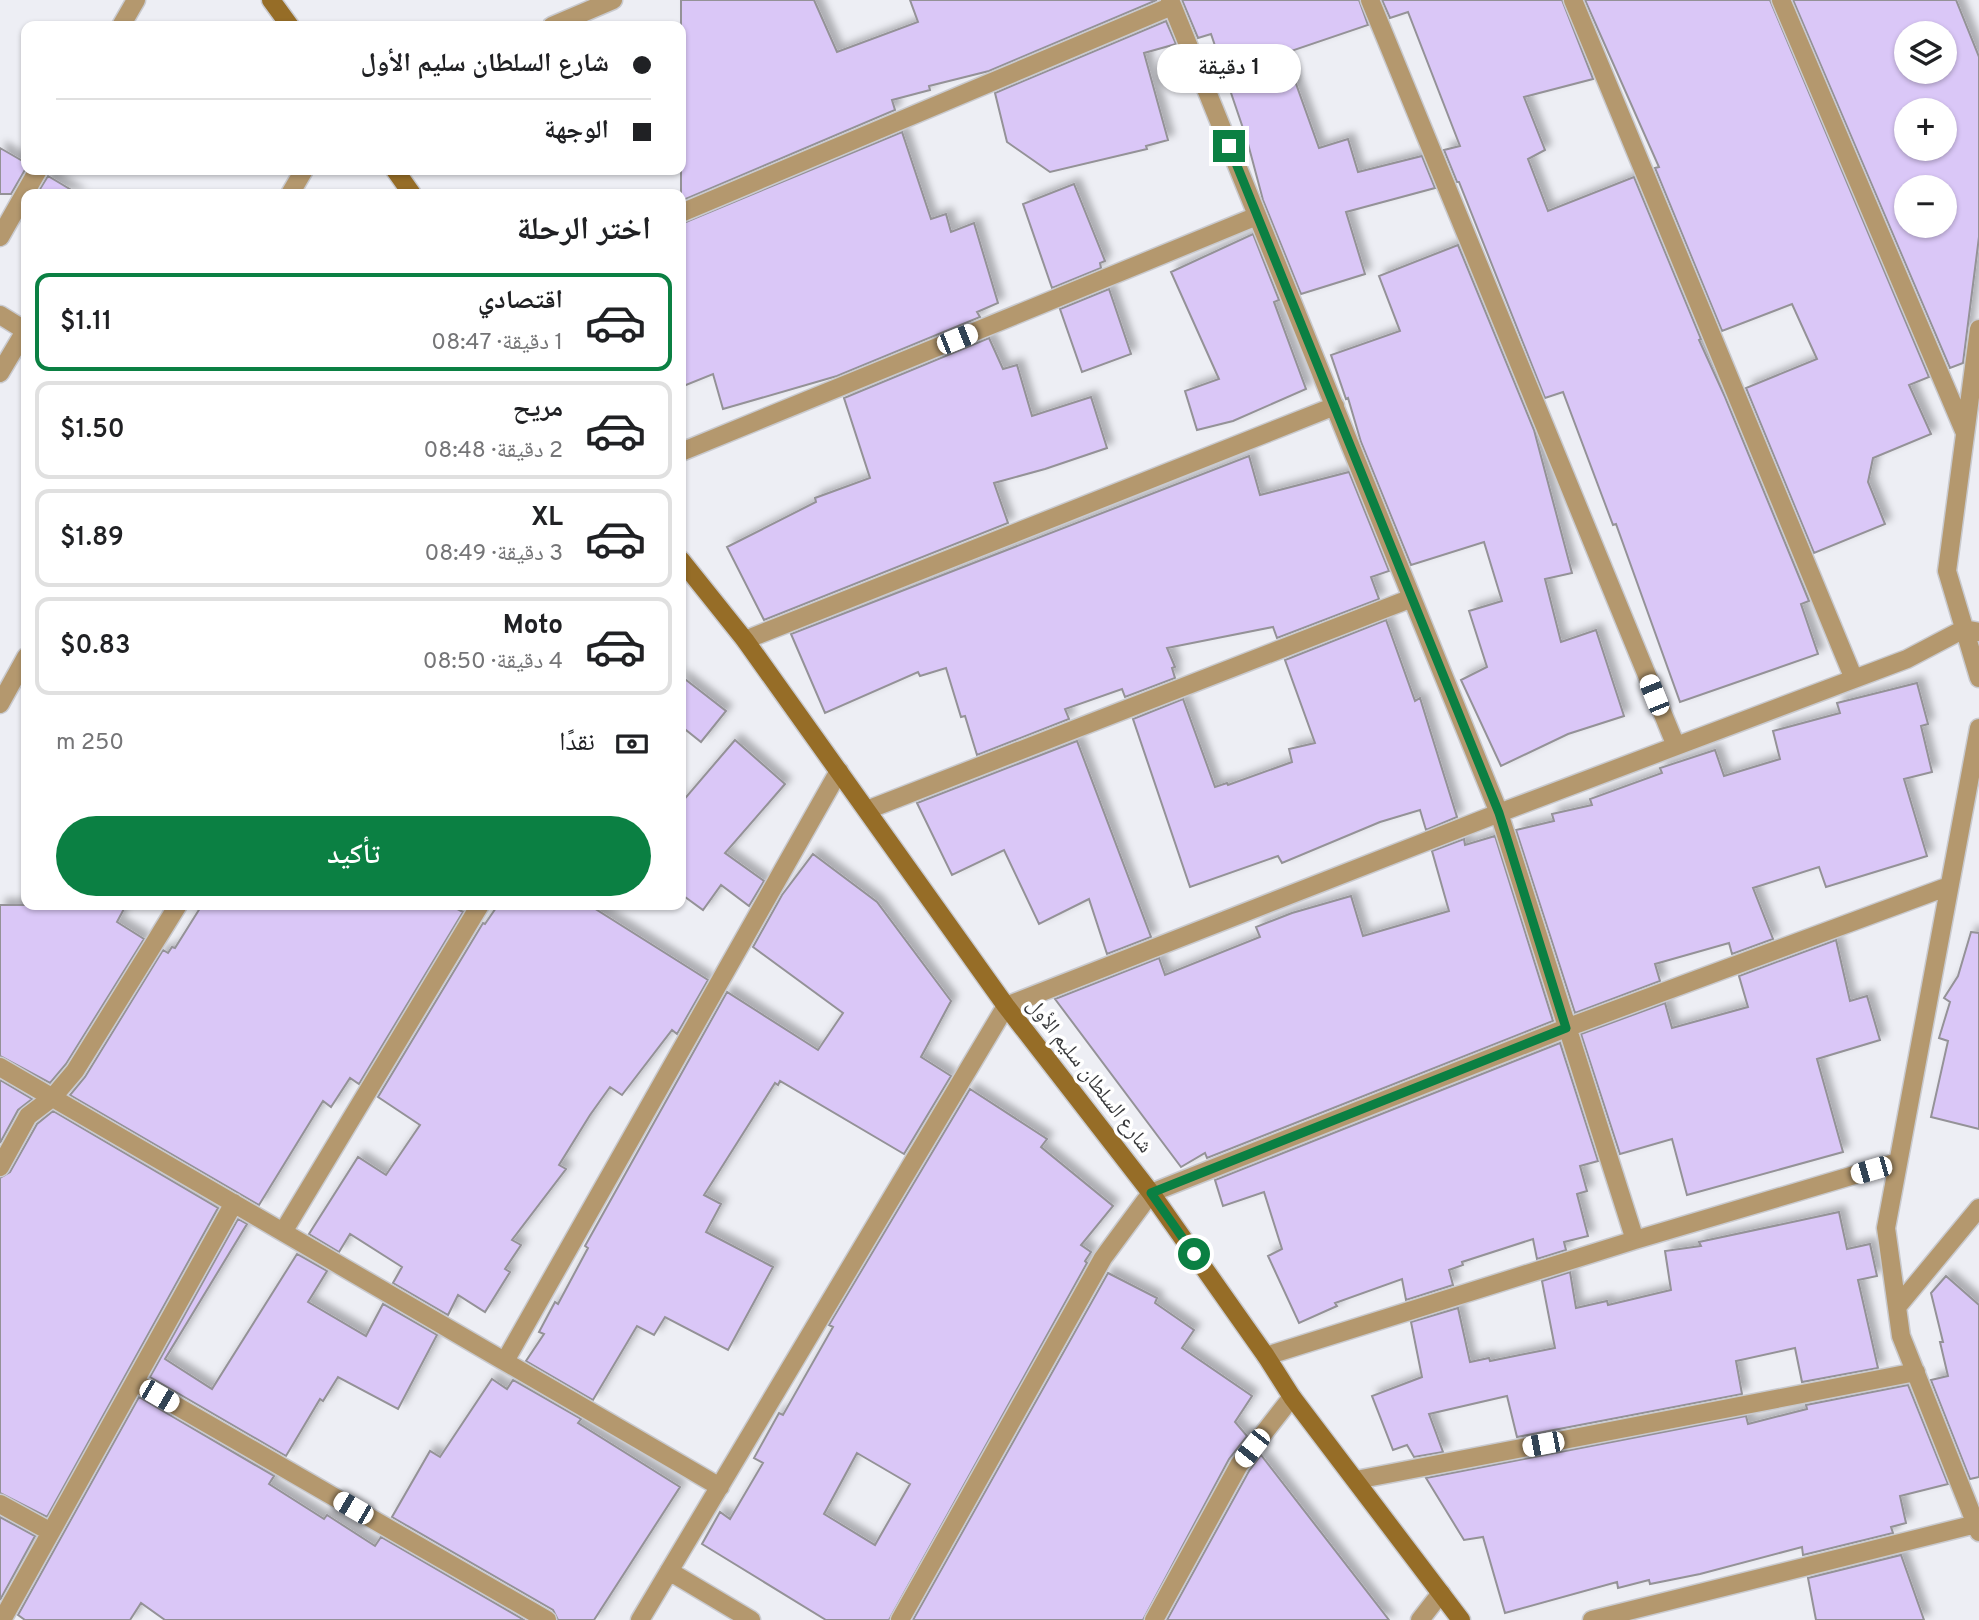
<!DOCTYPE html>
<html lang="ar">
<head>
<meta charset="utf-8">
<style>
  body { margin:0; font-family:Overpass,"Noto Naskh Arabic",sans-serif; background:#f2f2f2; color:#202124; direction:rtl; height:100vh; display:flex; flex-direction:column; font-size:26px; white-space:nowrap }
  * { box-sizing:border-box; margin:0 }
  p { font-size:23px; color:#757577 }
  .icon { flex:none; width:38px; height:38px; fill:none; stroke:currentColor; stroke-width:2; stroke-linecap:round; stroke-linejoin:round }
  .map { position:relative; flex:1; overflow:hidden; direction:ltr }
  .details { position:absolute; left:21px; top:189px; width:665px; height:721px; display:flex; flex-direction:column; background:#fff; border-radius:14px; box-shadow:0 2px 5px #0004; direction:rtl }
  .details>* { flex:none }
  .top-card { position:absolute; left:21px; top:21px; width:665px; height:154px; border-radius:14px; box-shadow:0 2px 5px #0004; direction:rtl; display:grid; align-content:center; height:154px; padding:0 35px; background:#fff }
  .fabs { position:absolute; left:1894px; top:21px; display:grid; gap:14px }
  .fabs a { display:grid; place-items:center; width:63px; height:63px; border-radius:50%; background:#fff; box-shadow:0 2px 5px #0004; font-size:35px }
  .end { position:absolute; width:32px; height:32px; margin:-16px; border:9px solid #0b8043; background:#fff; box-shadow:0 0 0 4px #fff }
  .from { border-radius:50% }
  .bubble { position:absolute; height:49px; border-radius:24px; background:#fff; box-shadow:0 2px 5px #0004; font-size:23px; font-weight:600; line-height:49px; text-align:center; direction:rtl }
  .car { position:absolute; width:21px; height:42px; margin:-21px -10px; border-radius:9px; box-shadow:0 0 5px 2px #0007; background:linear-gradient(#fff 24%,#345 0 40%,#fff 0 76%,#345 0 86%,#fff 0) }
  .top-card b { display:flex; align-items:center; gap:24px; height:66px; font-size:26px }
  .top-card b+b { border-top:2px solid #e0e0e0 }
  .top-card i { width:18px; height:18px; background:#202124 }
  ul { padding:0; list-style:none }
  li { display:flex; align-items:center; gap:21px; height:98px; margin:0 14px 10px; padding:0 21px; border:4px solid #e0e0e0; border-radius:14px }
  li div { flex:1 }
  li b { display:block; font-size:26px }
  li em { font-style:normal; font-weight:600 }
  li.active { border-color:#0b8043 }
  li>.icon { width:63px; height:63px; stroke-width:1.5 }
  h2 { padding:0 35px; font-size:32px; line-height:84px }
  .pay { display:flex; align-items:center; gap:18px; height:77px; padding:0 35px; font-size:26px }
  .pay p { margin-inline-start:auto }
  .primary-button { display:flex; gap:14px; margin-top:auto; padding:14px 35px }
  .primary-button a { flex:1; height:80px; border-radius:42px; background:#0b8043; color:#fff; font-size:28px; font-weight:600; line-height:80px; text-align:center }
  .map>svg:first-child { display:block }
  .building { fill:#dac7f7; stroke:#949297; stroke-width:2; fill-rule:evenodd; filter:url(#shadow) }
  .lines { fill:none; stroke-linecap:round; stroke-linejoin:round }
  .street-casing { stroke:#c9cacf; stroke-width:21 }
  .secondary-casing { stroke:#c9cacf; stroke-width:21 }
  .street { stroke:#b4986e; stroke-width:18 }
  .secondary { stroke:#966d27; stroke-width:18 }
  .route { stroke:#0b8043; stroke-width:9 }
  .labels { text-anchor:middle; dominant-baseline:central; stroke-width:7; stroke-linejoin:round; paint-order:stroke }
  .street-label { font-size:21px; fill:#37383a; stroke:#fff }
</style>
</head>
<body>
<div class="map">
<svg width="1979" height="1620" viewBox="0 0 1979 1620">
  <defs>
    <filter id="shadow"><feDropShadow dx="6" dy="-6" stdDeviation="3.5" flood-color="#0004"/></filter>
  </defs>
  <rect width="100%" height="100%" fill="#edeef4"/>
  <path class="building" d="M681,0H814L837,52L918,22L910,0H1157L989,71L929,86L930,90L892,100L895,110L681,201Z
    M1182,0H1359L1368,25L1285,53L1319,148L1348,139L1358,172L1422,156L1435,188L1346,212L1365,274L1301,294L1263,200L1247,140L1211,34L1198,38Z
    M1382,0H1562L1593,79L1524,97L1545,150L1528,159L1548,211L1634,177L1701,339L1699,340L1725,397L1809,601L1801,604L1818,654L1680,702L1616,524L1613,525L1563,392L1545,398L1459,182H1457L1444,150L1460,146L1408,12L1390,18Z
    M1585,0H1770L1929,377L1909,385L1931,434L1873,458L1868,482L1885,524L1814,553L1746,388L1817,359L1792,304L1722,331L1655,168L1659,167Z
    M1793,0H1956L1979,57V237L1963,363L1950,368ZM1906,33H1944V72H1906ZM1906,110H1944V149H1906ZM1906,187H1944V226H1906Z
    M1166,21L1176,44L1144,53L1168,140L1146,146L1147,149L1050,172L1007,142L995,93Z
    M902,132L931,219L946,214L951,232L974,223L998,303L977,312L980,317L837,376L723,409L713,374L681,387V224Z
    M0,148L26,163V168L11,194H0Z
    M48,176L78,194H37Z
    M1074,184L1105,261L1100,263L1101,268L1052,288L1023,204Z
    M1253,234L1279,300L1274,302L1306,389L1233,421L1197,430L1185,391L1219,379L1171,272Z
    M1458,245L1534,430L1572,573L1545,579L1561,642L1596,630L1624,716L1568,734L1501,766L1461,680L1487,667L1469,611L1502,601L1484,542L1411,565L1361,442L1348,398L1346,399L1331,355L1400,331L1379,276Z
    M1109,289L1131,354L1082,372L1060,309Z
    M989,338L1003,369L1017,365L1032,416L1091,397L1107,448L1045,469L994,483L1008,523L764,620L727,547L816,502L815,498L870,478L844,398Z
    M1249,456L1260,495L1349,472L1389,571L1371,577L1379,599L1277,638L1273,627L1167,648L1175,667L1172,668L1175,678L1125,697L1122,689L1065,709L1069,719L977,755L965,716L961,717L946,668L920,676L918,672L825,713L791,634Z
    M1386,620L1415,701L1420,698L1457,817L1426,830L1420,810L1380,822L1282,863L1278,856L1190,887L1133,719L1183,699L1215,787L1227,783L1228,785L1292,762L1289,749L1315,743L1285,660Z
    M681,676L726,711L701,742L681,726Z
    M1917,683L1928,724L1921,726L1932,772L1904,779L1927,856L1826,887L1819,867L1753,888L1773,939L1732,954L1729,943L1655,964L1660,981L1575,1013L1516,830L1554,821L1552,814L1592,805L1590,799L1662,773L1660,768L1715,750L1724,776L1780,759L1773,731L1840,713L1837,703Z
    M735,740L785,784L725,853L764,881L749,906L721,885L703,910L681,894V803Z
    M1077,741L1151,937L1107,954L1089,899L1039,924L1004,850L952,875L917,803Z
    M1495,836L1553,1021L1207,1158L1205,1153L1181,1167L1055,999L1159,958L1165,975L1260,937L1256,927L1292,913L1351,896L1363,936L1449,911L1432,851L1464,839L1465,845Z
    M813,854L877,902L951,1001L921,1057L951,1076L904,1154L780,1081L778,1085L775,1083L704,1195L721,1204L706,1232L773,1267L728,1350L665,1317L654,1335L637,1326L593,1400L526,1361L544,1334L539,1332L555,1302L558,1304L588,1248L585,1246L727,992L818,1050L843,1013L753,947L782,895Z
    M0,905H126L117,922L144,939L66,1064L50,1083L0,1056Z
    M202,905H450L463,912L359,1084L350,1078L331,1107L323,1101L259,1205L70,1095L85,1077L163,950L168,953L172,947L175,948Z
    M498,905H589L708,980L677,1034L672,1030L622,1095L610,1087L590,1115L559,1165L566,1169L512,1240L521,1245L505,1269L510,1272L485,1312L458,1295L448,1315L393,1283L402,1267L350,1234L339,1252L309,1234L358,1157L386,1175L420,1125L378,1097L483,923L485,924Z
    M1971,932L1979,933V1129L1931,1117L1948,1041L1939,1038L1950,1002L1944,998L1958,976Z
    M1836,940L1850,1001L1867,996L1880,1040L1817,1059L1843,1152L1687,1195L1672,1139L1620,1154L1581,1034L1665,1003L1672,1028L1748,1007L1739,976Z
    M1560,1043L1598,1161L1580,1166L1587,1191L1577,1194L1588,1236L1564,1242L1566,1250L1537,1259L1533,1239L1462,1262L1463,1265L1449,1270L1453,1285L1406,1300L1402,1279L1335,1303L1337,1306L1299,1323L1268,1256L1282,1249L1264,1192L1223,1206L1215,1180Z
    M0,1080L32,1099L18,1110L0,1143Z
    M970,1089L1047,1139L1041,1147L1113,1206L1081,1245L1091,1252L1085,1261L1087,1263L889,1620H826L702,1544L720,1512L730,1519L763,1463L754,1458L779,1413L783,1415L833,1327L829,1325ZM857,1453L910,1484L875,1545L824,1514Z
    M53,1111L218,1208L47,1517L0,1493V1178L10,1172L37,1124Z
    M1839,1212L1847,1249L1870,1244L1877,1276L1858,1280L1878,1368L1802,1382L1795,1348L1736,1361L1742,1394L1517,1437L1507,1396L1429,1414L1443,1452L1414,1457L1407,1445L1393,1450L1372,1396L1422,1377L1411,1322L1458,1308L1470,1362L1489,1358L1490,1361L1555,1348L1542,1281L1570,1272L1576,1308L1607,1301L1608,1305L1671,1290L1665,1251L1701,1246L1699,1242Z
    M238,1219L247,1224L165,1359L212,1389L297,1254L327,1271L308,1302L366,1336L383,1304L437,1335L398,1409L338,1377L323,1401L320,1399L286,1456L150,1377Z
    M1108,1273L1157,1298L1155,1303L1194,1330L1182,1348L1252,1396L1235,1422L1247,1436L1229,1459L1143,1620H913Z
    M1946,1276L1979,1305V1477L1970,1479L1931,1380L1948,1376L1940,1342H1943L1931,1293Z
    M492,1379L507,1389L513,1380L581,1419L578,1423L680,1487L594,1620H558L553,1610L392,1517L430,1451L440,1457Z
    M1908,1385L1948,1484L1900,1496L1906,1523L1891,1527L1893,1533L1803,1555L1802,1547L1700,1574L1650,1584L1649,1580L1618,1588L1617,1582L1505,1613L1483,1537L1464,1540L1426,1478L1746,1416L1748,1424L1807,1409L1806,1405Z
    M139,1397L274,1476L269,1484L324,1519L327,1515L375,1546L381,1537L524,1620H165L141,1603L130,1620H25L18,1615Z
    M1261,1455L1389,1620H1167L1249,1471Z
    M0,1517L35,1536L0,1600Z
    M1901,1555L1924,1620H1816L1808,1578Z"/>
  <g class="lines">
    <g class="street-casing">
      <path id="street" d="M1170,0L1499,813L1635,1240
        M1370,0L1676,746
        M1573,0L1854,679
        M1781,0L1965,433
        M121,26L136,0
        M552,26L613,0
        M290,194L304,170
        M681,213L1172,6
        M0,237L38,170
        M0,315L26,331
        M1979,329L1947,571L1979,678
        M0,373L25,331
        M681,452L1257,216
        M745,640L1335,406
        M0,704L26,657
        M1979,728L1886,1228L1901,1336L1979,1532
        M867,810L1412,598
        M0,1067L720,1487
        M0,1167L28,1116L53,1097L75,1071L178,905
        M283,1232L480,905
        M1897,1307L1979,1208
        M1266,1356L1635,1240L1898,1162
        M505,1361L839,771
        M135,1382L547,1620
        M1356,1480L1916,1372
        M0,1504L51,1532
        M669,1571L751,1620
        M2,1620L234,1203
        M640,1620L1006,1006L1499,813L1907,659L1964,629L1979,632
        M900,1620L1103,1258L1151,1193L1566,1028L1949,886
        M1154,1620L1239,1465L1292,1397
        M1420,1620L1441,1593
        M1592,1620L1976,1524"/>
    </g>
    <g class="secondary-casing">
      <path id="secondary" d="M271,0L290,26
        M395,170L412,194
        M681,560L745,640L1006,1006L1151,1193L1266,1356L1292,1397L1461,1620"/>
    </g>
    <use href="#street" class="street"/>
    <use href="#secondary" class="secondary"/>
  </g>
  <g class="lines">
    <path class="route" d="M1194,1254L1151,1193L1566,1028L1499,813L1229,146"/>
  </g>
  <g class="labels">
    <g class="street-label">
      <text transform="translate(1089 1076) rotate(52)">شارع السلطان سليم الأول</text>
    </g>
  </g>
</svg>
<div class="fabs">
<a><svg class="icon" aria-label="layers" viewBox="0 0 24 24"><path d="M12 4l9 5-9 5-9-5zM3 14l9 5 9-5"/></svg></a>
<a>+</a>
<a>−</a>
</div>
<i class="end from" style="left:1194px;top:1254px"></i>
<i class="end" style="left:1229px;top:146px"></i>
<div class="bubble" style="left:1157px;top:44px;width:144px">1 دقيقة</div>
<i class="car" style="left:957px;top:339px;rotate:68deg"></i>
<i class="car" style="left:1654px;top:695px;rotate:338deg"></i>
<i class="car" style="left:1871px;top:1170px;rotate:254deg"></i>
<i class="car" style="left:159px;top:1396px;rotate:120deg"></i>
<i class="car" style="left:1543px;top:1444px;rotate:259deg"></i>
<i class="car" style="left:1252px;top:1448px;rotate:218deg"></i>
<i class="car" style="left:353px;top:1508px;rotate:300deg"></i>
<div class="top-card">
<b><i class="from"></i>شارع السلطان سليم الأول</b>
<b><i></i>الوجهة</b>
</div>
<section class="details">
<h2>اختر الرحلة</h2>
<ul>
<li class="active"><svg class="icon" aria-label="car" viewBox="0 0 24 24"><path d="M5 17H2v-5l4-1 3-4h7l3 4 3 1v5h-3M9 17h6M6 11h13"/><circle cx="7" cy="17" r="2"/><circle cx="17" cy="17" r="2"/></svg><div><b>اقتصادي</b><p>1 دقيقة · 08:47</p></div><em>$1.11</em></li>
<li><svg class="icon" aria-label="car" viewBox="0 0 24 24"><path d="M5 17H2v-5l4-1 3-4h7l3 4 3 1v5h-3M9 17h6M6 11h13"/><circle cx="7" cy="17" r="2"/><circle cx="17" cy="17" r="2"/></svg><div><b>مريح</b><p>2 دقيقة · 08:48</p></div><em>$1.50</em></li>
<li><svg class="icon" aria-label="car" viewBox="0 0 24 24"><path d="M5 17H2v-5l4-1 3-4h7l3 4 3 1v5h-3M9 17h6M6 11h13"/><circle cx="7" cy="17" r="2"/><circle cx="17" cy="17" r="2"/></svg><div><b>XL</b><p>3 دقيقة · 08:49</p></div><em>$1.89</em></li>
<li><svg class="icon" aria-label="car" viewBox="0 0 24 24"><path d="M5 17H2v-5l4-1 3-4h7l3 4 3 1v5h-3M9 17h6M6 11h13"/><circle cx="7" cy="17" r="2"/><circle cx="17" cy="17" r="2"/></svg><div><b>Moto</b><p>4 دقيقة · 08:50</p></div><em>$0.83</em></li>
</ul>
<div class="pay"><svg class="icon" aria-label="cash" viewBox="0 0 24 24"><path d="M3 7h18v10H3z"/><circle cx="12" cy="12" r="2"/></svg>نقدًا<p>250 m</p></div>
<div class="primary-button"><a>تأكيد</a></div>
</section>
</div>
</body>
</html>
